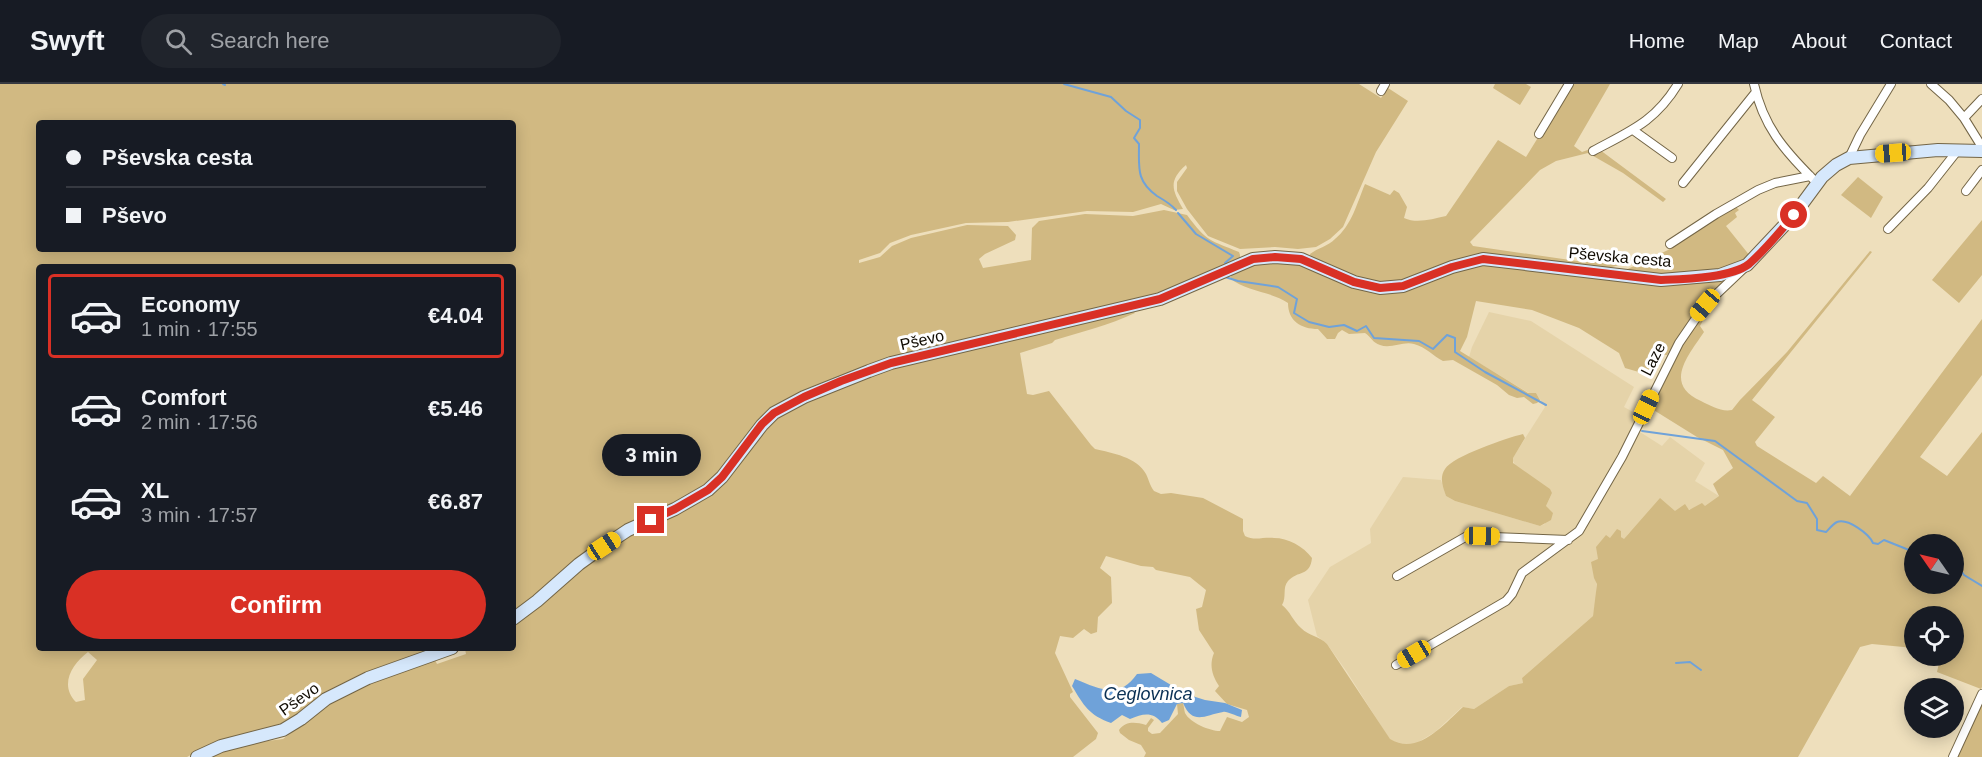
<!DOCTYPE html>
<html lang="en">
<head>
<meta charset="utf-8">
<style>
  body { margin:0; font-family:Helvetica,sans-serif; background:#20242c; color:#f1f3f6; height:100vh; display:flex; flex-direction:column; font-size:22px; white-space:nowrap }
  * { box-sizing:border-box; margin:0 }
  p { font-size:20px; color:#9ea1a6 }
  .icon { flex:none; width:33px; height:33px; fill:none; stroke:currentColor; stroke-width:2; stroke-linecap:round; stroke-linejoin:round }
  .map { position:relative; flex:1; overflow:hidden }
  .panel { position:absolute; left:36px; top:180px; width:480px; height:387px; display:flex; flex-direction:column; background:#171b24; border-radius:6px; box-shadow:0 3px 15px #0003 }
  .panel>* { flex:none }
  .banner { position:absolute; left:36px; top:36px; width:480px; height:132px; border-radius:6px; box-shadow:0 3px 15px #0003; display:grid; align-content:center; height:132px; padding:0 30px; background:#171b24 }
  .needle { width:39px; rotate:304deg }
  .tools { position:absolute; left:1904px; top:450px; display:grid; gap:12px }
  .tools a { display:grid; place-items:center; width:60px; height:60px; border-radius:50%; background:#171b24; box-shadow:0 3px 15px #0003; font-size:30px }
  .end { position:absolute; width:27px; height:27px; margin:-14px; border:8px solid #d93025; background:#fff; box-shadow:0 0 0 3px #fff }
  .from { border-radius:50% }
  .bubble { position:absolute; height:42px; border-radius:21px; background:#171b24; box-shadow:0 3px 15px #0003; font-size:20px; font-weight:700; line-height:42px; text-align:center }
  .car { position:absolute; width:18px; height:36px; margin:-18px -9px; border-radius:8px; box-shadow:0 0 4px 2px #0007; background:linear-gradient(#f5c518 24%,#345 0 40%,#f5c518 0 76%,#345 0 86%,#f5c518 0) }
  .banner b { display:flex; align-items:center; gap:21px; height:57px; font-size:22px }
  .banner b+b { border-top:2px solid #363941 }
  .banner i { width:15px; height:15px; background:#f1f3f6 }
  ul { padding:10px 0 0; list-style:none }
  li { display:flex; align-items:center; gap:18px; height:84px; margin:0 12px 9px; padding:0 18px; border:3px solid transparent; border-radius:6px }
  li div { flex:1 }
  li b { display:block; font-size:22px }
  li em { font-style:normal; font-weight:700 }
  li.selected { border-color:#d93025 }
  li>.icon { width:54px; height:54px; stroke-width:1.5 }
  .primary-button { display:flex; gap:12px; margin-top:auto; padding:12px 30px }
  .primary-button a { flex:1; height:69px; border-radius:36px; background:#d93025; color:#fff; font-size:24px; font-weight:700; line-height:69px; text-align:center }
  header { display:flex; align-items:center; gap:36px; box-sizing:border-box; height:84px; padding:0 30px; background:#171b24; border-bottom:2px solid #363941 }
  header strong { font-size:28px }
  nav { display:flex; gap:33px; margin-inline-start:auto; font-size:21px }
  .search { width:420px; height:54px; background:#20242c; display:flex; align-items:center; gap:15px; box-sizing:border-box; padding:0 21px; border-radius:33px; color:#9ea1a6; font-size:22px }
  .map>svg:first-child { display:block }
  .built { fill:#e5d3a9 }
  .green { fill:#d1b982; fill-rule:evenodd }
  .water { fill:#6fa2d9 }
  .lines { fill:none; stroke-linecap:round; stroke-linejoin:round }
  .stream { stroke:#6fa2d9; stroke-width:2 }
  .street-casing { stroke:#736546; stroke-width:10 }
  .secondary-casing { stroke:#736546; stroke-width:14 }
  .street { stroke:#fff; stroke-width:8 }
  .secondary { stroke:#d6e8fc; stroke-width:12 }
  .route { stroke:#d93025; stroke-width:8 }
  .labels { text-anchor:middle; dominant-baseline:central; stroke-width:6; stroke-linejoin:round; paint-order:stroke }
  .street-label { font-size:16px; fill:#100b02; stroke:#fff }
  .water-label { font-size:18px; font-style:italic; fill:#0a3054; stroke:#fff }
</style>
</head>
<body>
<header>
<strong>Swyft</strong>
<div class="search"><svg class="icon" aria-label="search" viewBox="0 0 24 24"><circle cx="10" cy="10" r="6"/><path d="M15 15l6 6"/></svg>Search here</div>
<nav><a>Home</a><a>Map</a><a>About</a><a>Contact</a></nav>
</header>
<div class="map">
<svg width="1982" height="673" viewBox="0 0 1982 673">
  <rect width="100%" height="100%" fill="#eedfbc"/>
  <path class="built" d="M1489,228L1531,237L1634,303L1624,323L1635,329L1640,321L1652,325L1640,348L1662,362L1670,353L1705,379L1695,397L1719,412L1705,423L1675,427L1629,449L1624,456L1621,453L1598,475L1596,515L1593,532L1522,594L1523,599L1509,602L1474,625L1462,623L1435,648L1415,660L1400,661L1390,656L1347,588L1327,560L1317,552L1308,516L1330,483L1371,459L1370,445L1403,393L1441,396L1446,412L1455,417L1540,442L1545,440L1546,422L1552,409L1516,383L1512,375L1545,323L1536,309H1529L1469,273L1472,263Z"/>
  <path class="green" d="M0,0H1359L1381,14L1388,4L1408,17L1376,68L1343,143L1330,155L1316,163L1298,165L1275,163L1240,165L1208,152L1187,125L1177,107V98L1187,84L1186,81C1168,97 1172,106 1183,125L1174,126L1161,120L1133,128L1087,127L1008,138L966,139L911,151L890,159L880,169L859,176V179L880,173L892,162L911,154L967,141L1008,142L1016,151L1015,156L985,170L979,175L983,184L1031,176L1032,144L1039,137L1085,130L1133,132L1164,126L1187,131C1207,158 1210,156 1239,168L1240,171V174L1174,206L994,251L794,313L739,364L707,402L513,529V183H39V564H437L382,582L352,595L285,639L196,668L187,673H0ZM39,39H513V165H39ZM88,568L97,576L83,595L85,616L76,618C59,601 72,580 88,568Z
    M1495,0H1526L1531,3L1520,21L1493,4Z
    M1571,0H1610L1574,62L1582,68L1596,63L1666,115L1663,118L1623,89L1588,69L1556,77L1540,86L1470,158L1473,162L1584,178L1617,177L1619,181L1605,185L1496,172L1417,195L1378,200L1353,194L1311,174L1310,170C1318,164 1328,162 1335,155C1352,141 1357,119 1365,100L1390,111L1394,106L1399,109L1407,123L1404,134C1417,140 1432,135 1446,132L1498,56L1526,73Z
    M1858,93L1883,113L1871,134L1841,111Z
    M1736,123L1739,126L1735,129L1737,133L1726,142L1750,172L1697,224L1667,271L1656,270L1649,291L1625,284L1619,269L1579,244L1532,226L1476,217L1467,253L1460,267L1528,309H1536L1540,316L1537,319L1533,320L1524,313L1517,314L1509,311L1497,301L1453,276L1443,277C1433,272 1426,263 1414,260C1403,257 1391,265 1380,261C1373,259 1371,253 1365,249L1349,250L1342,246L1338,249L1335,255H1327L1318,245C1301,245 1288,237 1288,219C1271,207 1246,208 1230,194L1234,188L1256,180L1270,177L1300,178L1372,207L1480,180L1615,191L1668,166L1705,141Z
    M1982,136V191L1959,219L1932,196Z
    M1870,167L1872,168L1752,316L1775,333L1755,358L1757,362L1816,399L1823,392L1850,412L1982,235V291L1920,373L1947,392L1982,348V603L1981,605L1937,588L1939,579L1935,572H1953V532H1914V564L1872,560L1860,563L1798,673H1144L1146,669L1141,661L1129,656L1120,649L1119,646C1126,637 1135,638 1146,641L1151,634L1154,636L1148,644V647L1152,650L1160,649L1178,630L1177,620L1183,619C1184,622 1184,626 1185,629C1190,639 1210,647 1220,647L1227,633L1242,638L1249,633L1247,626L1227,620L1215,607L1219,602C1212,591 1209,581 1214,569L1199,546L1196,525L1202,523L1206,506L1190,493L1156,486L1153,483L1141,482L1106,472L1100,484L1111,493L1112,519L1098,533L1097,548L1091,550L1084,545L1073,554L1060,552L1055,569L1073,608L1070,610V613L1098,649L1096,655L1073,673H210L245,660L283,655L334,616L386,592L435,576L437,580L466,570L465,565L468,564H513V541L579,486L632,450L676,431L713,409L765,345L789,325L888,286L1133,227L1135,229C1109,241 1082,248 1055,256L1052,259L1020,269L1027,310L1033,311L1049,307L1091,361L1095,365C1112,369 1137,373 1146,390C1149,396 1150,402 1154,407L1161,410L1171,409L1203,414L1243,435V447L1245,452C1254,457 1263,453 1274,454C1288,454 1303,462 1312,474C1310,493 1298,486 1288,497C1282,504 1287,513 1282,521C1290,527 1293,537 1301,544C1309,552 1319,552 1327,560L1390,655C1418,672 1443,641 1463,623L1474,625L1509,602L1523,599L1522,594L1593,532L1597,500L1594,494L1591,478L1598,475L1596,463L1606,451L1610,454L1617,445L1621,447V453L1624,455L1660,414L1675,427L1685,420L1689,426L1702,419L1705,422L1719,412L1713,400L1733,384L1723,366L1697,353L1652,325C1665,292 1681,252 1706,226L1707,229L1700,242L1704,248C1688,272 1663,300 1701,317C1711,322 1721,328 1732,326L1740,316L1787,268ZM1914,460H1953V500H1914Z
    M1523,350L1525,354L1513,374V379L1550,405L1552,409L1546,422L1553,429L1551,436L1540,442L1455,417L1446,412C1443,403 1439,394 1445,385C1453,372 1507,354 1523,350Z
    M1982,618V673H1956Z"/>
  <path class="water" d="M1151,589L1186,610L1205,616L1225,619L1242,626L1241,633C1235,632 1227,627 1223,628C1205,631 1193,642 1183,619L1177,620L1169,636L1162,639C1152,627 1143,630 1130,635L1122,631L1111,639C1089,631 1084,622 1072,602L1075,595C1100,605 1119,616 1137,590Z"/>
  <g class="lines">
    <path class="stream" d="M223,0L225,1
      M1064,0L1111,13L1126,27L1140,36V44L1134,54L1139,60C1139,84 1136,97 1157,112C1164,116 1171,120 1176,126
      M1178,129L1196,150L1233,172L1225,179
      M1225,193L1238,197L1278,203L1297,215L1294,229L1309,238L1329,243L1344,241L1357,247L1366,242L1374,254L1419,257L1433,265L1447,251L1455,254V268L1485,288L1546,321
      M1642,347L1715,357L1797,417L1807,419L1817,435V446L1826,448C1829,445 1833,440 1837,438C1848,434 1869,450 1873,459L1878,460L1884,456L1914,468
      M1953,479H1956L1964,491L1982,502
      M1676,579L1690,578L1701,586"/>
    <g class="street-casing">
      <path id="street" d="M1754,0C1763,42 1784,66 1813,95
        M1931,0L1949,16L1964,34
        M1381,7L1385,0
        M1982,15L1964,34L1982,63
        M1633,46L1672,74
        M1539,50L1569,0
        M1593,67C1630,47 1655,38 1678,0
        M1849,74L1860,51L1891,0
        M1683,99L1756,8
        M1966,107L1982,86
        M1888,145L1928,104L1958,66
        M1670,160L1716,130L1758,106L1775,99L1810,92
        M1397,492L1467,452L1568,456
        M1396,581L1506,517L1512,510L1522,489L1579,447L1622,373L1679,259L1705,221L1744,184
        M1953,673L1982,610"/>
    </g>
    <g class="secondary-casing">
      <path id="secondary" d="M513,535L537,517L579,480L604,462L628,446L675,425L708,406L722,393L762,341L774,329L804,313L869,287L891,279L1160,215L1253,175L1275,173L1301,175L1354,198L1380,204L1403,202L1452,183L1483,175L1661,196L1720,191L1747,181L1794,131L1822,93L1836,81L1849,74L1938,66L1982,67
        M197,673L221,662L283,646L301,635L326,615L368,594L452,564"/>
    </g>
    <use href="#street" class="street"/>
    <use href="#secondary" class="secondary"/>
  </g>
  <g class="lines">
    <path class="route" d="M651,436L675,425L708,406L722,393L762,340L774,329L804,313L841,297L891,279L1160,215L1253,175L1275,173L1301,175L1354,198L1380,204L1403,202L1452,183L1483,175L1661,196C1684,195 1731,194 1749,180C1765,166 1780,148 1794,131"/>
  </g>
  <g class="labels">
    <g class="street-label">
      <text transform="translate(1620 173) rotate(5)">Pševska cesta</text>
      <text transform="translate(922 256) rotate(-13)">Pševo</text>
      <text transform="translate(1653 275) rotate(-63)">Laze</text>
      <text transform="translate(299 615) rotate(-35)">Pševo</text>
    </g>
    <g class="water-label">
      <text x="1148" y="610">Ceglovnica</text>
    </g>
  </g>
</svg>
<div class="tools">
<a><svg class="needle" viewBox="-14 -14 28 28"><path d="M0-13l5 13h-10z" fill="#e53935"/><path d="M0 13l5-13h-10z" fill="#9ea1a6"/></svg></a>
<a><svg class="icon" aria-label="locate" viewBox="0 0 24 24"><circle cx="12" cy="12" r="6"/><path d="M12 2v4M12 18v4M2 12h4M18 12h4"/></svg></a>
<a><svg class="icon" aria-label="layers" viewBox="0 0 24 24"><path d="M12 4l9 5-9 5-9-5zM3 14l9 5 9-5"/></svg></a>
</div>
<i class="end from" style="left:1794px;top:131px"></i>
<i class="end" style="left:651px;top:436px"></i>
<div class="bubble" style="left:602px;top:350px;width:99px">3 min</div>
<i class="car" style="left:1893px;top:69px;rotate:266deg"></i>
<i class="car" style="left:1705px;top:221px;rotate:220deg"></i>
<i class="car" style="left:1646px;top:323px;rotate:25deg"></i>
<i class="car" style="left:1482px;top:452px;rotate:91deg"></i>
<i class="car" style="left:604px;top:462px;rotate:57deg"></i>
<i class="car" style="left:1414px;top:570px;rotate:239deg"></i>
<div class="banner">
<b><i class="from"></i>Pševska cesta</b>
<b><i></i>Pševo</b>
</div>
<section class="panel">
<ul>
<li class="selected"><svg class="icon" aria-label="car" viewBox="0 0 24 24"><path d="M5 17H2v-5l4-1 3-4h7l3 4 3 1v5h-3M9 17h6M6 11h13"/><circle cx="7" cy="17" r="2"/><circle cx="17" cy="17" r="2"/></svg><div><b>Economy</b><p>1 min · 17:55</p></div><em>€4.04</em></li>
<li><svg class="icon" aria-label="car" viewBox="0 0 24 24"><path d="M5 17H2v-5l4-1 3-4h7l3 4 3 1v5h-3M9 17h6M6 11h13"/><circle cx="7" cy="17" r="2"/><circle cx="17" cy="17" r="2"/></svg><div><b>Comfort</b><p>2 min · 17:56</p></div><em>€5.46</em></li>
<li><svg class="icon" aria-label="car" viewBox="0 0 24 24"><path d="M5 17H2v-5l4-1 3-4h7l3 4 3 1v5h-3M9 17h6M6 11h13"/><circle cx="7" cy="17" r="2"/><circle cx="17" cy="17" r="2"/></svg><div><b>XL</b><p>3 min · 17:57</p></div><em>€6.87</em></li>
</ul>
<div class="primary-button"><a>Confirm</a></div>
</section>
</div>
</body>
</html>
